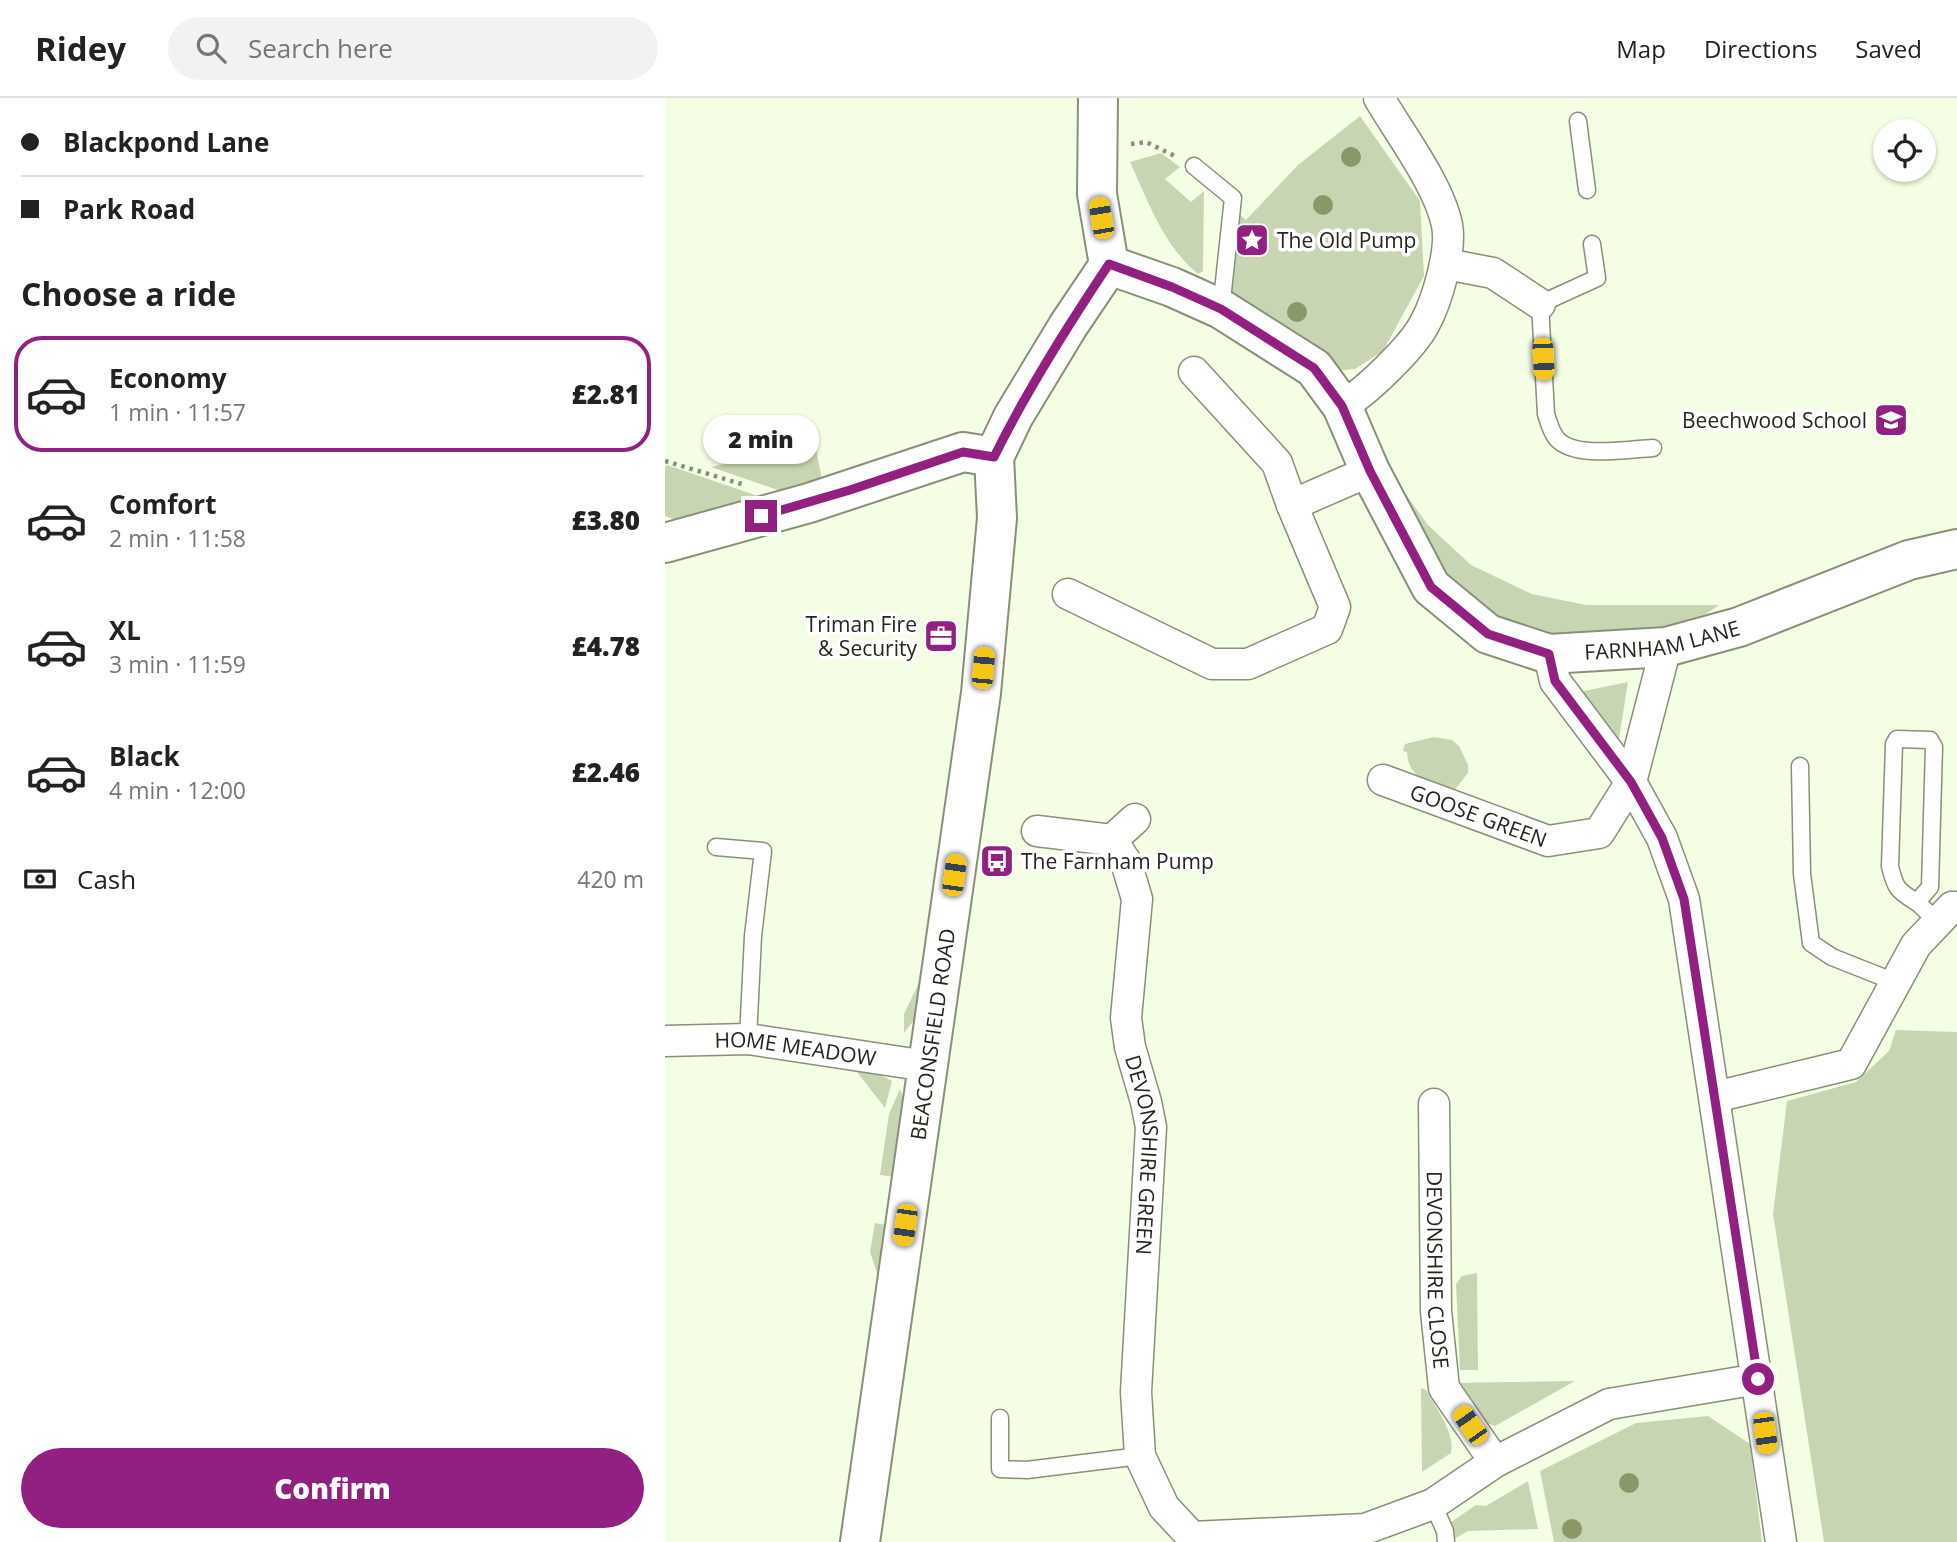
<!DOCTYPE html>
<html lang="en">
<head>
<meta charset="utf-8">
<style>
  body { margin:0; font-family:"Open Sans",sans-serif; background:#f2f2f2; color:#222; height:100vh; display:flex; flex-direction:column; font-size:26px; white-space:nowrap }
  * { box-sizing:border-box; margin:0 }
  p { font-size:23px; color:#767676 }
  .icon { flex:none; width:38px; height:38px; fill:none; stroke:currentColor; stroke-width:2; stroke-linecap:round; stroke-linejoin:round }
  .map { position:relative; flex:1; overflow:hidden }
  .drawer { display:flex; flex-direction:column; background:#fff; width:665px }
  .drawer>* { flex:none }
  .guide { display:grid; align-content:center; height:154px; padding:0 21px; background:#fff }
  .buttons { position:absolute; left:1208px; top:21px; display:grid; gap:14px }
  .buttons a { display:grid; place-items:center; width:63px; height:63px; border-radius:50%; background:#fff; box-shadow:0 2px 5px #0004; font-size:35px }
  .end { position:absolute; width:32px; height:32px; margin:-16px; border:9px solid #912081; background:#fff; box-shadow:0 0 0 4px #fff }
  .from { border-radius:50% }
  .bubble { position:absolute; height:49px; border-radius:24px; background:#fff; box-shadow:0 2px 5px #0004; font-size:23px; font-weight:800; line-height:49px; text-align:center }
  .car { position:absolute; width:21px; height:42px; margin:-21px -10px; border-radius:9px; box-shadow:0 0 5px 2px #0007; background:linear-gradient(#f5c518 24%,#345 0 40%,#f5c518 0 76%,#345 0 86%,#f5c518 0) }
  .guide b { display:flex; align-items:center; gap:24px; height:66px; font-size:26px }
  .guide b+b { border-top:2px solid #e0e0e0 }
  .guide i { width:18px; height:18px; background:#222 }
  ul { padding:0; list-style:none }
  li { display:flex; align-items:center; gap:21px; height:116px; margin:0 14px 10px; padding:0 7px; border:4px solid transparent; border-radius:28px }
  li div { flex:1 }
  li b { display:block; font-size:26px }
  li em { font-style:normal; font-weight:800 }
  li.selected { border-color:#912081 }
  li>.icon { width:63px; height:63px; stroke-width:1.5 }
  h2 { padding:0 21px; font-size:32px; line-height:84px }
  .pay { display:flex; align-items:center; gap:18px; height:77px; padding:0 21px; font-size:26px }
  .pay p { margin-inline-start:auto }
  .action { display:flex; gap:14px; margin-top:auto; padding:14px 21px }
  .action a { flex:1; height:80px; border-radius:42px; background:#912081; color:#fff; font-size:28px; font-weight:800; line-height:80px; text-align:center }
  header { display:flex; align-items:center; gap:42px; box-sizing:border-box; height:98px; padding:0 35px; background:#fff; border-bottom:2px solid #e0e0e0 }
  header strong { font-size:33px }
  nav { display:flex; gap:38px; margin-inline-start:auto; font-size:24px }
  .search { width:490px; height:63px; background:#f2f2f2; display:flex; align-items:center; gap:18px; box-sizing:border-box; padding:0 24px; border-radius:38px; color:#767676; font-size:26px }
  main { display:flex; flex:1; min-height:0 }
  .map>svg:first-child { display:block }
  .green { fill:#c8d5b3 }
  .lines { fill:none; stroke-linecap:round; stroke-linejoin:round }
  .lane-casing { stroke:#879079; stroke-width:19 }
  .street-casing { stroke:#879079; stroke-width:33 }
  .secondary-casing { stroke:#879079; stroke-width:42 }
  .primary-casing { stroke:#879079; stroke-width:42 }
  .path { stroke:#898f7e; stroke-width:4.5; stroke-dasharray:3.5 5; stroke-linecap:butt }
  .lane { stroke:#fff; stroke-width:16 }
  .street { stroke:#fff; stroke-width:30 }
  .secondary { stroke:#fff; stroke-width:38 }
  .primary { stroke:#fff; stroke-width:38 }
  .tree { fill:#8a9867 }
  .route { stroke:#912081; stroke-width:9 }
  .labels { text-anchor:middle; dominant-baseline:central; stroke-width:7; stroke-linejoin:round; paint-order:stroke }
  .poi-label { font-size:21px; fill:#23261d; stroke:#fff; text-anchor:start }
  .street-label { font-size:21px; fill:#23261d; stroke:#fff }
</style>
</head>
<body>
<header>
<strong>Ridey</strong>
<div class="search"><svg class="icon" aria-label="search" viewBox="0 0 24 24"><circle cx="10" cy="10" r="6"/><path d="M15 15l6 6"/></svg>Search here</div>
<nav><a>Map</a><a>Directions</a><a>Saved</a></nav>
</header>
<main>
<section class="drawer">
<div class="guide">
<b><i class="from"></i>Blackpond Lane</b>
<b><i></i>Park Road</b>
</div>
<h2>Choose a ride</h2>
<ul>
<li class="selected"><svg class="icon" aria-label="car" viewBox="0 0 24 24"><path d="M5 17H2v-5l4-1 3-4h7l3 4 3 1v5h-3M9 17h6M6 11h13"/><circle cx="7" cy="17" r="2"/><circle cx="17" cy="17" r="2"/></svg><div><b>Economy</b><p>1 min · 11:57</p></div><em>£2.81</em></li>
<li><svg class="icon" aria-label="car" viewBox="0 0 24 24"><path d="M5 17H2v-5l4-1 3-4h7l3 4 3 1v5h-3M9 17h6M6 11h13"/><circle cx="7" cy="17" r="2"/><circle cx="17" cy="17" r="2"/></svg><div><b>Comfort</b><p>2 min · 11:58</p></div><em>£3.80</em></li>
<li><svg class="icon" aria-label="car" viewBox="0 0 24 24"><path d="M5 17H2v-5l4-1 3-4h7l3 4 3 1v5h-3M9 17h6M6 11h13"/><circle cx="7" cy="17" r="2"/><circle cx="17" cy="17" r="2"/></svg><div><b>XL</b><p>3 min · 11:59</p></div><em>£4.78</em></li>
<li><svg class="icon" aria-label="car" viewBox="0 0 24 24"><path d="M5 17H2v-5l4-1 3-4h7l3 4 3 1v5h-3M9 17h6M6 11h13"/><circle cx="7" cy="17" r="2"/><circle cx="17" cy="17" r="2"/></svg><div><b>Black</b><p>4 min · 12:00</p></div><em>£2.46</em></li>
</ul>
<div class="pay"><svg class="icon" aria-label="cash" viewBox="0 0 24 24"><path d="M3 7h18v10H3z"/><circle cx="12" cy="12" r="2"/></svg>Cash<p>420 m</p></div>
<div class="action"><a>Confirm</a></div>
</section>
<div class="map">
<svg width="1292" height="1444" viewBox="0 0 1292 1444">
  <rect width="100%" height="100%" fill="#f4fee4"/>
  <path class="green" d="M695,18L755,103L759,178L718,253L690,271L668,273L639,239L565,195L568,111L581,122L633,67Z
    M496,55L515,69L500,81L526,104L539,93L538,173L533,176C498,147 484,105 465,64Z
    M150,345L157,382L113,392L46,369Z
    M705,347L763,427L806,467L867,496L921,507H1054L1041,516L998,529L961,535L909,538L867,535L837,525L780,481Z
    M2,367L99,400L11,422L0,418V368Z
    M963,584L954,641L914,594Z
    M769,639L787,642L794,648L803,667V675L788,694C766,686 743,681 742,654L738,653L740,646Z
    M261,870L253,917L239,935V916Z
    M1231,932L1292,934V1444H1159L1108,1116L1122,1003L1191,984L1224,953Z
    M188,969L212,975L227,983L220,1010Z
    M235,991L242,1007L231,1079L215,1077L224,1016Z
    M210,1125L226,1128L219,1174L213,1178L205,1154Z
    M812,1175L813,1272H795L791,1186L797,1178Z
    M910,1283L830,1328L810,1321L787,1285Z
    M756,1290L761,1292C770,1309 791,1335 786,1355L757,1374Z
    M1043,1318L1085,1346L1097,1444H889L875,1373L971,1325Z
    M863,1383L873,1431L803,1433L784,1444L786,1424L811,1407L821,1408Z"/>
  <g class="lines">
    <g class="lane-casing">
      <path id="lane" d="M913,23L922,92
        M529,68L568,100L556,211
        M927,146L932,180L875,206L881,316C884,325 886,334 892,341C910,361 964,351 988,350
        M1135,668L1137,776L1146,845L1167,859L1230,884
        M51,749L98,753L88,838L83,941
        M1252,804L1265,789L1269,649L1265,642L1232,641L1229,646L1225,768C1230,790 1232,792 1251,804C1259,809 1265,818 1272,824
        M335,1320V1371L362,1372L475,1358
        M768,1406L780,1433L781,1444"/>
    </g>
    <g class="street-casing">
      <g id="street">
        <path d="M781,166L828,175L875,206"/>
        <path d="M677,308C700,295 748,249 760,225C772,203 787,152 782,127C774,87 735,36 714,0"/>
        <path d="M627,407L705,373"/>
        <path d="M403,496L547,566H583L662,531L670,509L627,407L612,365L529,274"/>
        <path d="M884,556L890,583L966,684L997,740L1019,801L1116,1444"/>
        <path id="s1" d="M718,682L883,743L934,735L966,684L1001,549"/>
        <path id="s2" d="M372,733L447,742L461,764L472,801L461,920L465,949L481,1004L486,1029L471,1294L475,1358L499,1409L527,1439L700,1431L768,1406L830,1364L944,1306L1093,1281"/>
        <path d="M447,742L470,721"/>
        <path id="s3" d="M0,943L83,941L262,968"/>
        <path d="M1050,999L1186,966L1251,847L1287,809H1292"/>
        <path id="s4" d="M769,1006L771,1213L779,1290L830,1364"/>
      </g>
    </g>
    <g class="secondary-casing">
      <g id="secondary">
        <path id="s5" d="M444,167L507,189L556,211L649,270L677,308L705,373L766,489L823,536L884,556L1001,549L1074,529L1244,462L1292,451"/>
        <path d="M0,445L144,405L298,354L329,359"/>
      </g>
    </g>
    <g class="primary-casing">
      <g id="primary">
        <path id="s6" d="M195,1444L316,595L332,420L329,359L348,319L403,228L444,167L432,96L433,0"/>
      </g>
    </g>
    <path class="path" d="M466,46L481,44L510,58
      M0,363L80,387"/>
    <use href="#lane" class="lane"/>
    <use href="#street" class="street"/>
    <use href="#secondary" class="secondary"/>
    <use href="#primary" class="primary"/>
  </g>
  <g class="tree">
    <circle cx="686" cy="59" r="10"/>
    <circle cx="658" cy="107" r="10"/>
    <circle cx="632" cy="214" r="10"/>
    <circle cx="964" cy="1385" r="10"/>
    <circle cx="907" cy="1431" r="10"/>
  </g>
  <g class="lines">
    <path class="route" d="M96,418L185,392L298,354L329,359C362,292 402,229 444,166L507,189L556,211L649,270L677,308L705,373L766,489L823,536L884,556L890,583L966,684L986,720L997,740L1019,801L1093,1281"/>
  </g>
  <defs>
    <g id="sight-square" transform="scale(1.75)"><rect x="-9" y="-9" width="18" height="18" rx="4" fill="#912081" stroke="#fff"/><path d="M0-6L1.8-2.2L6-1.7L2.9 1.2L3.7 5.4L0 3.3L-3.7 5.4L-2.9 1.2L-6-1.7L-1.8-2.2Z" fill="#fff"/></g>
    <g id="school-square" transform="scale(1.75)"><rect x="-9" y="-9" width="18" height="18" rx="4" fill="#912081" stroke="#fff"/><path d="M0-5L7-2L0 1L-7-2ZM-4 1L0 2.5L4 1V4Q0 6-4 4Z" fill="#fff"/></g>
    <g id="office-square" transform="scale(1.75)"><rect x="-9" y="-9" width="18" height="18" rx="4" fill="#912081" stroke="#fff"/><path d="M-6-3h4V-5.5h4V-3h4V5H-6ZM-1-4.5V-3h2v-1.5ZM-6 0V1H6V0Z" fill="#fff"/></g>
    <g id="bus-square" transform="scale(1.75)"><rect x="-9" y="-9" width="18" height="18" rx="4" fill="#912081" stroke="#fff"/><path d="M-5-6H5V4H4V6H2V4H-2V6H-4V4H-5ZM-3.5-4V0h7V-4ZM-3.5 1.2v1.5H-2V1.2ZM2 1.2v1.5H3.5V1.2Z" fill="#fff"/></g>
  </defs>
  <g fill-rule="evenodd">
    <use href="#sight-square" x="587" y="142"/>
    <use href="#school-square" x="1226" y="322"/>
    <use href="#office-square" x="276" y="538"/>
    <use href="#bus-square" x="332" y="763"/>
  </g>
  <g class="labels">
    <g class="poi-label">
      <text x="612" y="142">The Old Pump</text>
      <text x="1202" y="322" text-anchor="end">Beechwood School</text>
      <text x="252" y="526" text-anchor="end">Triman Fire<tspan x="252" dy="24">&amp; Security</tspan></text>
      <text x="356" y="763">The Farnham Pump</text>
    </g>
    <g class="street-label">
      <text stroke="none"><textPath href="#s5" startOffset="732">FARNHAM LANE</textPath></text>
      <text stroke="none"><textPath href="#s1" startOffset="102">GOOSE GREEN</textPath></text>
      <text stroke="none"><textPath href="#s6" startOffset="513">BEACONSFIELD ROAD</textPath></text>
      <text stroke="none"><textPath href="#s3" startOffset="131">HOME MEADOW</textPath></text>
      <text stroke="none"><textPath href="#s2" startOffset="399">DEVONSHIRE GREEN</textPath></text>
      <text stroke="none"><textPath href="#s4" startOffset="166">DEVONSHIRE CLOSE</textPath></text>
    </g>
  </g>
</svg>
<div class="buttons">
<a><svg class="icon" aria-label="locate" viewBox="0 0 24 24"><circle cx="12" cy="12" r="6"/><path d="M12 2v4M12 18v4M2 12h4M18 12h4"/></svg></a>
</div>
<i class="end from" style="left:1093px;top:1281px"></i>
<i class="end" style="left:96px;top:418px"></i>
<div class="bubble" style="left:38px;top:317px;width:116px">2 min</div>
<i class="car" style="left:436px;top:120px;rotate:350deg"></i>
<i class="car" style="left:878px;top:261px;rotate:177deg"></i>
<i class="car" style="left:318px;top:570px;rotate:5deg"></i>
<i class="car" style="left:289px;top:777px;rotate:8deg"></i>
<i class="car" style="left:240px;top:1127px;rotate:188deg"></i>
<i class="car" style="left:805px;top:1327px;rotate:325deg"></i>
<i class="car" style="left:1100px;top:1335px;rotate:172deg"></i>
</div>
</main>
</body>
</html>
